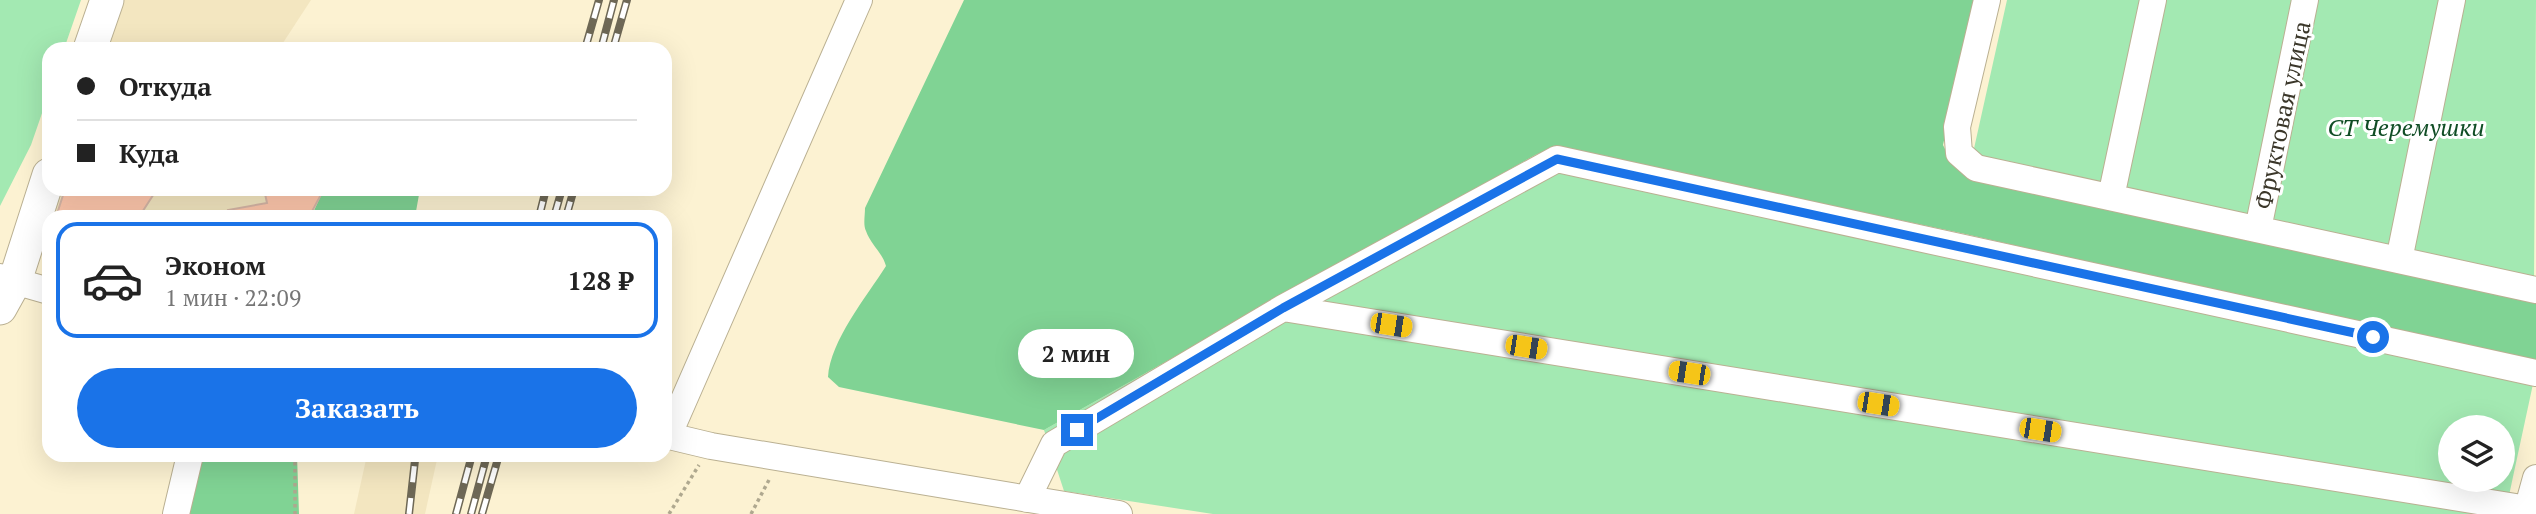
<!DOCTYPE html>
<html lang="ru">
<head>
<meta charset="utf-8">
<style>
  body { margin:0; font-family:"PT Serif",serif; background:#f2f2f2; color:#222; height:100vh; display:flex; flex-direction:column; font-size:26px; white-space:nowrap }
  * { box-sizing:border-box; margin:0 }
  p { font-size:23px; color:#767676 }
  .icon { flex:none; width:38px; height:38px; fill:none; stroke:currentColor; stroke-width:2; stroke-linecap:round; stroke-linejoin:round }
  .map { position:relative; flex:1; overflow:hidden }
  .drawer { position:absolute; left:42px; top:210px; width:630px; height:252px; display:flex; flex-direction:column; background:#fff; border-radius:21px; box-shadow:0 7px 28px #0002 }
  .drawer>* { flex:none }
  .guide { position:absolute; left:42px; top:42px; width:630px; height:154px; border-radius:21px; box-shadow:0 7px 28px #0002; display:grid; align-content:center; height:154px; padding:0 35px; background:#fff }
  .tools { position:absolute; left:2438px; top:415px; display:grid; gap:14px }
  .tools a { display:grid; place-items:center; width:77px; height:77px; border-radius:50%; background:#fff; box-shadow:0 7px 28px #0002; font-size:35px }
  .end { position:absolute; width:32px; height:32px; margin:-16px; border:9px solid #1a73e8; background:#fff; box-shadow:0 0 0 4px #fff }
  .from { border-radius:50% }
  .bubble { position:absolute; height:49px; border-radius:24px; background:#fff; box-shadow:0 7px 28px #0002; font-size:23px; font-weight:700; line-height:49px; text-align:center }
  .car { position:absolute; width:21px; height:42px; margin:-21px -10px; border-radius:9px; box-shadow:0 0 5px 2px #0007; background:linear-gradient(#f5c518 24%,#345 0 40%,#f5c518 0 76%,#345 0 86%,#f5c518 0) }
  .guide b { display:flex; align-items:center; gap:24px; height:66px; font-size:26px }
  .guide b+b { border-top:2px solid #e0e0e0 }
  .guide i { width:18px; height:18px; background:#222 }
  ul { padding:12px 0 0; list-style:none }
  li { display:flex; align-items:center; gap:21px; height:116px; margin:0 14px 10px; padding:0 21px; border:4px solid #e0e0e0; border-radius:21px }
  li div { flex:1 }
  li b { display:block; font-size:26px }
  li em { font-style:normal; font-weight:700 }
  li.current { border-color:#1a73e8 }
  li>.icon { width:63px; height:63px; stroke-width:1.5 }
  .button { display:flex; gap:14px; margin-top:auto; padding:14px 35px }
  .button a { flex:1; height:80px; border-radius:42px; background:#1a73e8; color:#fff; font-size:28px; font-weight:700; line-height:80px; text-align:center }
  .map>svg:first-child { display:block }
  .built { fill:#f3e6c0 }
  .green { fill:#a3e9b2; fill-rule:evenodd }
  .forest { fill:#80d394 }
  .building { fill:#fec7ac; stroke:#d6b6a6; stroke-width:2 }
  .lines { fill:none; stroke-linecap:round; stroke-linejoin:round }
  .minor-casing { stroke:#bab092; stroke-width:28 }
  .major-casing { stroke:#bab092; stroke-width:35 }
  .path { stroke:#afa88f; stroke-width:3.5; stroke-dasharray:3.5 3.5; stroke-linecap:butt }
  .minor { stroke:#fff; stroke-width:26 }
  .major { stroke:#fff; stroke-width:33 }
  .rail-casing { stroke:#6e6856; stroke-width:8 }
  .rail { stroke:#fff; stroke-width:5; stroke-dasharray:16; stroke-linecap:butt }
  .route { stroke:#1a73e8; stroke-width:9 }
  .labels { text-anchor:middle; dominant-baseline:central; stroke-width:6; stroke-linejoin:round; paint-order:stroke }
  .street-label { font-size:24px; fill:#3b372a; stroke:#fff }
  .park-label { font-size:24px; font-style:italic; fill:#104d25; stroke:#fff }
</style>
</head>
<body>
<div class="map">
<svg width="2536" height="514" viewBox="0 0 2536 514">
  <rect width="100%" height="100%" fill="#fcf2d2"/>
  <path class="built" d="M124,0H311L279,49H108Z
    M62,189H315L302,217H53Z
    M367,455H438L425,514H354Z"/>
  <path class="green" d="M0,0H81L64,49H49V93L31,145L0,206Z
    M2007,0H2536L2534,284L1971,162Z
    M1537,154L2536,355V370L2505,514H1213L1064,491L1044,430ZM2450,427H2502V480H2450Z"/>
  <path class="forest" d="M964,0H1975L1943,145L1953,165L1976,179L2532,301L2536,303V360L2522,361L1965,234L1566,149L1537,154L1044,430L839,387L828,377C830,341 867,296 886,266C882,252 871,245 866,231C863,225 865,216 865,208Z
    M324,189H420L415,217H311Z
    M197,455H297L299,514H184Z"/>
  <path class="building" d="M65,189H157L139,217H56Z
    M264,189H324L309,217H229L228,210L267,203Z"/>
  <g class="lines">
    <g class="minor-casing">
      <path id="minor" d="M1987,0L1957,127L1959,153L1976,168L2536,290
        M2111,197L2153,0
        M2258,229L2305,0
        M2399,260L2452,0
        M0,277L49,291
        M1283,308L2528,509
        M665,435L711,446L1119,514
        M668,436L859,0
        M1027,499L1054,444L1283,308L1557,159L2536,373
        M176,514L190,455
        M2526,514L2536,478"/>
    </g>
    <g class="major-casing">
      <path id="major" d="M90,49L107,0
        M0,308L15,281L49,175"/>
    </g>
    <path class="path" d="M295,455V514
      M669,514L699,465
      M751,514L770,478"/>
    <use href="#minor" class="minor"/>
    <use href="#major" class="major"/>
    <g class="rail-casing">
      <path id="rail" d="M585,49L599,0
        M601,49L614,0
        M613,49L627,0
        M539,217L546,189
        M554,217L562,189
        M566,217L574,189
        M409,514L415,460
        M456,514L472,455
        M471,514L487,455
        M482,514L499,455"/>
    </g>
    <use href="#rail" class="rail"/>
  </g>
  <g class="lines">
    <path class="route" d="M1077,430L1283,308L1557,159L2373,337"/>
  </g>
  <g class="labels">
    <g class="street-label">
      <text transform="translate(2282 115) rotate(-78)">Фруктовая улица</text>
    </g>
    <g class="park-label">
      <text x="2406" y="127">СТ Черемушки</text>
    </g>
  </g>
</svg>
<div class="tools">
<a><svg class="icon" aria-label="layers" viewBox="0 0 24 24"><path d="M12 4l9 5-9 5-9-5zM3 14l9 5 9-5"/></svg></a>
</div>
<i class="end from" style="left:2373px;top:337px"></i>
<i class="end" style="left:1077px;top:430px"></i>
<div class="bubble" style="left:1018px;top:329px;width:116px">2 мин</div>
<i class="car" style="left:1391px;top:325px;rotate:99deg"></i>
<i class="car" style="left:1526px;top:347px;rotate:99deg"></i>
<i class="car" style="left:1689px;top:373px;rotate:279deg"></i>
<i class="car" style="left:1878px;top:404px;rotate:99deg"></i>
<i class="car" style="left:2040px;top:430px;rotate:99deg"></i>
<div class="guide">
<b><i class="from"></i>Откуда</b>
<b><i></i>Куда</b>
</div>
<section class="drawer">
<ul>
<li class="current"><svg class="icon" aria-label="car" viewBox="0 0 24 24"><path d="M5 17H2v-5l4-1 3-4h7l3 4 3 1v5h-3M9 17h6M6 11h13"/><circle cx="7" cy="17" r="2"/><circle cx="17" cy="17" r="2"/></svg><div><b>Эконом</b><p>1 мин · 22:09</p></div><em>128 ₽</em></li>
</ul>
<div class="button"><a>Заказать</a></div>
</section>
</div>
</body>
</html>
